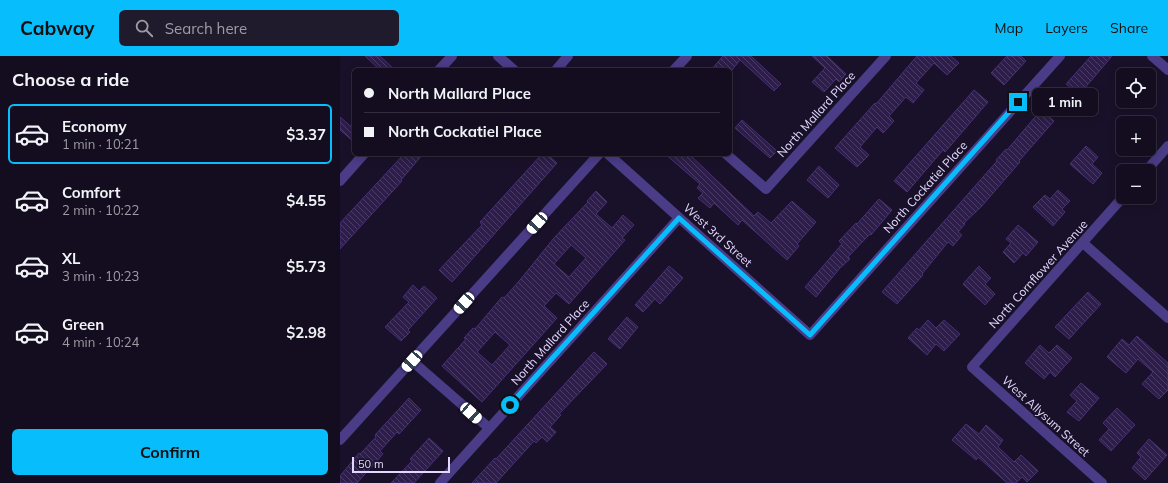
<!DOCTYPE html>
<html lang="en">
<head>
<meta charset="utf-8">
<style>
  body { margin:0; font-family:Mulish,sans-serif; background:#201b2c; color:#f1f3f6; height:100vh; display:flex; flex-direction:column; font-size:15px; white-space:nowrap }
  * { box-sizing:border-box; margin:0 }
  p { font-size:13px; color:#9d9ca4 }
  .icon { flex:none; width:22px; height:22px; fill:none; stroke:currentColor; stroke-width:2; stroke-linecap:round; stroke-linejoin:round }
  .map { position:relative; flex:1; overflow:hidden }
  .drawer { display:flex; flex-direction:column; background:#130d1f; width:340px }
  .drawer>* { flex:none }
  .top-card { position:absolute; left:12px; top:12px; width:380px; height:88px; border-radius:6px; box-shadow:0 2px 10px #0003,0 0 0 1px #322d3d; display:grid; align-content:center; height:88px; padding:0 12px; background:#130d1f }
  .buttons { position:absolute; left:776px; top:12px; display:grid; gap:8px }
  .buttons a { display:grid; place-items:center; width:40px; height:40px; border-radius:6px; background:#130d1f; box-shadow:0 2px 10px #0003,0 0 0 1px #322d3d; font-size:20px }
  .scale { position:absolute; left:12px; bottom:10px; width:98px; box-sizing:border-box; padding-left:4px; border:2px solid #e3d9fe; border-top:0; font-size:11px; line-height:14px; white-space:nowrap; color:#e3d9fe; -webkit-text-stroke:3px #191129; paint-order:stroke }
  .end { position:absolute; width:18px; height:18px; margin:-9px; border:5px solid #08bdfc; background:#111; box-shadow:0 0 0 2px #111 }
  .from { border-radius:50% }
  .bubble { position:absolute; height:28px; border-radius:6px; background:#130d1f; box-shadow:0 2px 10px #0003,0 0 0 1px #322d3d; font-size:13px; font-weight:700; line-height:28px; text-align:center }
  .car { position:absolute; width:12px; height:24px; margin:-12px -6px; border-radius:5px; box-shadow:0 0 3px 1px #0007; background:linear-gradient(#fff 24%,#345 0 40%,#fff 0 76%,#345 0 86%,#fff 0) }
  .top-card b { display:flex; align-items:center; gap:14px; height:38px; font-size:15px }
  .top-card b+b { border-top:1px solid #322d3d }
  .top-card i { width:10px; height:10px; background:#f1f3f6 }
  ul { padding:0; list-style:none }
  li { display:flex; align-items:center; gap:12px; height:60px; margin:0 8px 6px; padding:0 4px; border:2px solid transparent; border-radius:6px }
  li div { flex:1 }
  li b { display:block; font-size:15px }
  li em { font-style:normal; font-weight:700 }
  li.current { border-color:#08bdfc }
  li>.icon { width:36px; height:36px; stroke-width:1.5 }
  h2 { padding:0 12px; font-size:18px; line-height:48px }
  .primary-button { display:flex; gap:8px; margin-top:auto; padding:8px 12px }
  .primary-button a { flex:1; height:46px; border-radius:6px; background:#08bdfc; color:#111; font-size:16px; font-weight:700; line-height:46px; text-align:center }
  header { display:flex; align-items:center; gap:24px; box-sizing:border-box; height:56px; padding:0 20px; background:#08bdfc; color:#111 }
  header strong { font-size:19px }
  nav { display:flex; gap:22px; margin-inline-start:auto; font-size:14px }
  .search { width:280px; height:36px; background:#201b2c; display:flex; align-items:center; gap:10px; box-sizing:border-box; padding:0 14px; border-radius:6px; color:#9d9ca4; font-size:15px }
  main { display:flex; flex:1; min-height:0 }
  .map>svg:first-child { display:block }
  .building { fill:url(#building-back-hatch); stroke:#482f76; fill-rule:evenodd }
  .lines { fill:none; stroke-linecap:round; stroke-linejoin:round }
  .minor { stroke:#4b3c87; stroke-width:10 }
  .tertiary { stroke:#4b3c87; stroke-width:10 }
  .route { stroke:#08bdfc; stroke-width:5 }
  .labels { text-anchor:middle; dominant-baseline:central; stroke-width:3; stroke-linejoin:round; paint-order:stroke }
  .street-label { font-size:12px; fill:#e3d9fe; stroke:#191129 }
</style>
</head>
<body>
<header>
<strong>Cabway</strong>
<div class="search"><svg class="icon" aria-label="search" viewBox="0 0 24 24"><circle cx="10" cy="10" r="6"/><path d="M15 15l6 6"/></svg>Search here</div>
<nav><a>Map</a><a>Layers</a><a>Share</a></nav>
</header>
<main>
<section class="drawer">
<h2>Choose a ride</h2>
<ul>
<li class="current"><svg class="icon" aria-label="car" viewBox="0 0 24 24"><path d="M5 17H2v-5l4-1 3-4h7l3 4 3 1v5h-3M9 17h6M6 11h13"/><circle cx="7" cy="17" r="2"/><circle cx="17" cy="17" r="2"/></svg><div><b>Economy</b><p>1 min · 10:21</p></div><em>$3.37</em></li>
<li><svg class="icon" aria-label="car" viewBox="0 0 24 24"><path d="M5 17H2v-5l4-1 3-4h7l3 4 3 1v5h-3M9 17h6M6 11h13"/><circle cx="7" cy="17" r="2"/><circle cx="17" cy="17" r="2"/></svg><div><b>Comfort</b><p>2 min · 10:22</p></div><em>$4.55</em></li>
<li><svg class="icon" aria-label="car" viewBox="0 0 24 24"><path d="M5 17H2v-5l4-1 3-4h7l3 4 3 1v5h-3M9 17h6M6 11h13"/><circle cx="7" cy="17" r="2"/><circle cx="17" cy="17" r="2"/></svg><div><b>XL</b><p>3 min · 10:23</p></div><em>$5.73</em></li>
<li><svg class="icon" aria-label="car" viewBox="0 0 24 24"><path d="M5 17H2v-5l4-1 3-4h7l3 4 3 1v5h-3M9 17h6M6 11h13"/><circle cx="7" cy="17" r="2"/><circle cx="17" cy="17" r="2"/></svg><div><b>Green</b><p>4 min · 10:24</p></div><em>$2.98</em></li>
</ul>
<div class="primary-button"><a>Confirm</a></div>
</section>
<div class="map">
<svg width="828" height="427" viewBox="0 0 828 427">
  <defs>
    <pattern id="building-back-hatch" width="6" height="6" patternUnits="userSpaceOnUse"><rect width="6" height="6" fill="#2d1d4a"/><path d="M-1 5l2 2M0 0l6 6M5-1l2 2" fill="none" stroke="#4b3d65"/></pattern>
  </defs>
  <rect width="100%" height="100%" fill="#191129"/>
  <path class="building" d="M25,0H40L55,14H40Z
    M383,0H411L441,28L434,35L400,4L392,14H371Z
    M472,0H487L506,18L499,26L496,23L484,36L472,26L485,12Z
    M577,0H611L619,7L607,19L594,7L576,27L584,34L573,47L566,41L549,60L554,65L543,77L537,71L520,91L529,99L517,111L495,92L535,47L536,48Z
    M667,0H681L686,5L664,29L651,17Z
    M751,0H772L739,39L726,28Z
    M634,34L648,46L605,96L603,94L567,136L554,125Z
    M701,54L714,65L679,105L680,106L641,151L624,167L625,168L618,176L622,179L613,190L608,186L582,218L583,219L557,248L542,236L657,105L656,104L666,93L667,94Z
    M0,61L14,73V86L0,74Z
    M402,64L437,95L430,102L395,72Z
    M746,90L758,101L752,108L762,117L753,128L730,108Z
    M64,98H83L61,124L62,125L0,193V167Z
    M202,98H207L217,107L112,226L99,214L142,169L140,166Z
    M325,98H349L414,160L418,156L431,167L452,145L476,166L457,188L459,190L447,204L402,164L398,169L374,147L370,152L358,142L363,137L357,132L360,128Z
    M479,110L499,129L488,142L467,124Z
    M718,134L730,145L722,153L725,156L713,170L693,151L705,139L710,143Z
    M256,135L267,146L256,158L272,172L283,159L294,169L282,182L285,184L229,248L216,237L204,250L217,262L142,346L102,310L126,283L124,282L133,272L135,273L162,241L164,242L180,224L214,182L248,146L247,145ZM231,189L246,202L229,221L214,208ZM155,276L170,289L152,309L137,296Z
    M539,143L552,154L531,179L530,178L508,201L510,203L500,212L476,241L465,231L502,188L499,185L516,167L517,168Z
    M678,169L698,186L686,200L683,197L674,207L663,196L671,187L666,183Z
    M329,210L343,222L320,248L315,243L303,256L295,249Z
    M639,210L651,222L645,228L655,238L645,249L623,228Z
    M73,229L79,235L84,230L97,242L68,274L70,276L61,285L45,271L69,246L63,241Z
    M748,236L761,248L729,283L715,271Z
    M287,261L298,271L280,293L268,283Z
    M588,264L596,272L604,264L620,278L604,295L596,288L587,299L568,282L577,272L579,274Z
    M797,280L828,307V334L819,343L802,328L813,316L798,303L786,317L767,301L782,283L789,289Z
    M700,289L709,297L717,289L732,302L715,321L710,316L704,323L685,307Z
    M254,296L267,308L219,358L221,359L210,371L216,376L207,386L202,381L196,387L194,385L156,427H132L155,402L156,403Z
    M741,327L759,342L739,365L727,356L737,345L730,339Z
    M69,342L81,354L59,378L57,376L40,395L43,398L17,427H0V420L19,397L20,398L36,381L35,379Z
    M777,352L795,369L771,395L759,384L769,373L763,367Z
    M626,368L639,378L646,369L663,384L658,391L674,406L681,399L698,415L687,426L682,421L676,427H667L638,401L636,404L612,384Z
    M89,382L103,395L74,427H51L72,405L70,403Z
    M809,383L827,399L805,424L792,412L801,401L797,397Z"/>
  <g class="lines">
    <path class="minor" d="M812,0L828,14
      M99,14L112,0
      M334,14L347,0
      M268,98L470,279L720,0
      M386,98L426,133L546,0
      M806,115L828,90
      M0,125L24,98
      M743,187L828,262
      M72,305L149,372
      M0,384L259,98
      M100,427L339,162
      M762,427L632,311L783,141"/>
    <path class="tertiary" d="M158,0L174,14
      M216,14L228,0"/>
  </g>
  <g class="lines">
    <path class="route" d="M170,349L339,162L470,279L678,46"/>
  </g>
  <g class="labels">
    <g class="street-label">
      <text transform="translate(476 58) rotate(-48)">North Mallard Place</text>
      <text transform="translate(585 131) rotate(-48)">North Cockatiel Place</text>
      <text transform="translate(378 179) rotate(42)">West 3rd Street</text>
      <text transform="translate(698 218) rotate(-48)">North Cornflower Avenue</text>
      <text transform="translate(210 286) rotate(-48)">North Mallard Place</text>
      <text transform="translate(706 360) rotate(42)">West Allysum Street</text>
    </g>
  </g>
</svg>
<div class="buttons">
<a><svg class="icon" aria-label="locate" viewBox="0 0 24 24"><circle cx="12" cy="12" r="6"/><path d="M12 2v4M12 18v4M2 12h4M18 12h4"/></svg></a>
<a>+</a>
<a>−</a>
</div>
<div class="scale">50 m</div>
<i class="end from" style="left:170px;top:349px"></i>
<i class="end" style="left:678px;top:46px"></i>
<div class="bubble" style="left:692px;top:32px;width:66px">1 min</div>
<i class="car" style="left:197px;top:167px;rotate:222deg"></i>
<i class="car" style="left:124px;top:247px;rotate:222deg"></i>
<i class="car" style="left:72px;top:305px;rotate:222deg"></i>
<i class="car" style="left:131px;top:357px;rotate:132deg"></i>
<div class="top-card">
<b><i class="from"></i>North Mallard Place</b>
<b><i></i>North Cockatiel Place</b>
</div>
</div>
</main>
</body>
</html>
